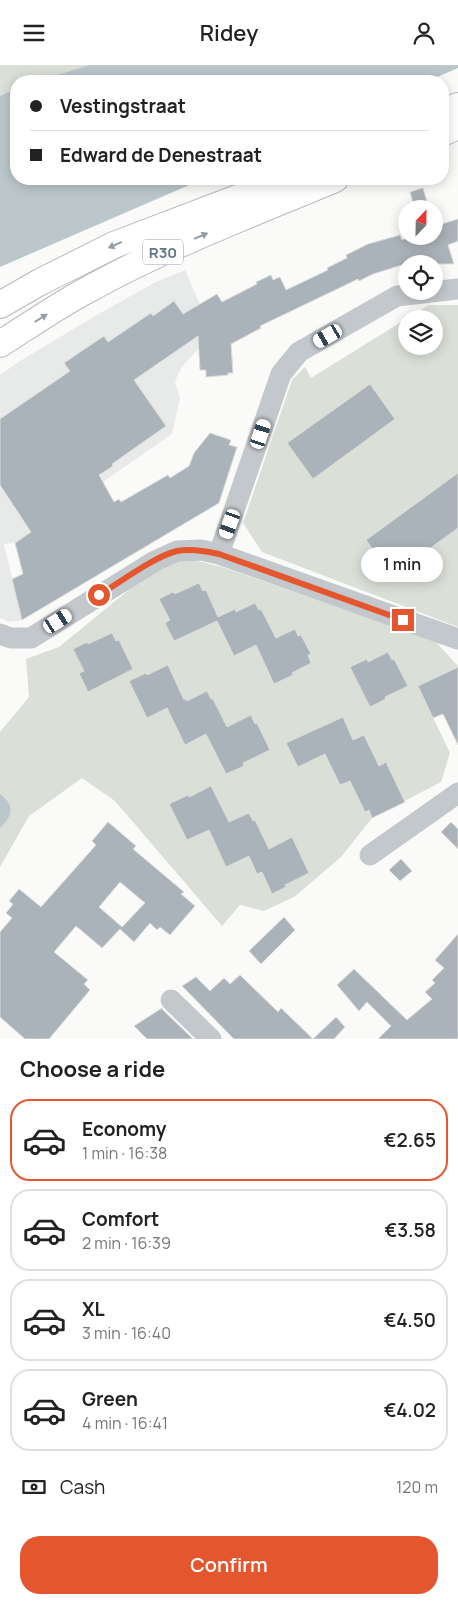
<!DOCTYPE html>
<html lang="en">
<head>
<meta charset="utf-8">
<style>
  body { margin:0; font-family:Manrope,sans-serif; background:#f6f6f6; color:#222; height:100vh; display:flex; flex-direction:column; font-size:19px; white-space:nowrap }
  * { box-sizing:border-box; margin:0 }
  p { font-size:16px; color:#767676 }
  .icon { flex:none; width:28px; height:28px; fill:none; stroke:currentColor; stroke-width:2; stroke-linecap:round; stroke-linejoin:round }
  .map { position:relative; height:974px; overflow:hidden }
  .side { display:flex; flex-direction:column; background:#fff; flex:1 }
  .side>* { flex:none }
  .hud { position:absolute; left:10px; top:10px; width:439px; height:110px; border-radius:20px; box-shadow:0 2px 12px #0003; display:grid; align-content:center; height:110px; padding:0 20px; background:#fff }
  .needle { width:32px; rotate:22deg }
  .tools { position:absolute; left:398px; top:135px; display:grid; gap:10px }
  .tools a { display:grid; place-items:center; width:45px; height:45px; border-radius:50%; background:#fff; box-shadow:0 2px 12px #0003; font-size:25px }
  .end { position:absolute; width:22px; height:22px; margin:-11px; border:6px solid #e4572e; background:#fff; box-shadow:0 0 0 2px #fff }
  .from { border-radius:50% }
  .bubble { position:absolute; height:35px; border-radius:18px; background:#fff; box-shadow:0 2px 12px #0003; font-size:16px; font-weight:600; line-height:35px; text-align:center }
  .car { position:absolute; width:15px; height:30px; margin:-15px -8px; border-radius:6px; box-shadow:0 0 4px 1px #0007; background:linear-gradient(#fff 24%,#345 0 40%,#fff 0 76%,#345 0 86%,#fff 0) }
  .hud b { display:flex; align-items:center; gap:18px; height:48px; font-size:19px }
  .hud b+b { border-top:1px solid #e0e0e0 }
  .hud i { width:12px; height:12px; background:#222 }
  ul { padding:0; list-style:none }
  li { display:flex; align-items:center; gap:15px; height:82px; margin:0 10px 8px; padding:0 10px; border:2px solid #e0e0e0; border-radius:20px }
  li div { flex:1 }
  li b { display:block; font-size:19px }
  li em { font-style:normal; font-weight:600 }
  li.on { border-color:#e4572e }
  li>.icon { width:45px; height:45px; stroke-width:1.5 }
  h2 { padding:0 20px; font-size:22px; line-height:60px }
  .pay { display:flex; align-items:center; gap:12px; height:55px; padding:0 20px; font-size:19px }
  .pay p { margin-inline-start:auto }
  .primary-button { display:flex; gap:10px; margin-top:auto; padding:10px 20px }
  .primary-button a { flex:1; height:58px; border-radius:20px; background:#e4572e; color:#fff; font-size:20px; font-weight:600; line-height:58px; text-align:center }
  header { display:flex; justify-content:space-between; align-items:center; height:65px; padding:0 20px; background:#fff; font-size:22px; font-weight:600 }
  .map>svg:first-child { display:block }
  .built { fill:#e8e9e9 }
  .green { fill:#dadfd7 }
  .water { fill:#bbc7cb }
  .building { fill:#aab3b9; stroke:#dcdcda; fill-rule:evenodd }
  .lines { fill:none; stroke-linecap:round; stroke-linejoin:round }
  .major-casing { stroke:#b5babe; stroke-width:28 }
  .minor { stroke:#c3c8cc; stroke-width:21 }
  .major { stroke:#fff; stroke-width:26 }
  .oneway { fill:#939fa8 }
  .route { stroke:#e4572e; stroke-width:6 }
  .labels { text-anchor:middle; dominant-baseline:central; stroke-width:5; stroke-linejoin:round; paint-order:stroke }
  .shield { fill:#fff; stroke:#939fa8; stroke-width:1 }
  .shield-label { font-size:15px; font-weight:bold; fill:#657683 }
</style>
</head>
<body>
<header><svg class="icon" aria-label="menu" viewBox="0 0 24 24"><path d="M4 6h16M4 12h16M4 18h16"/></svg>Ridey<svg class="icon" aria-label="person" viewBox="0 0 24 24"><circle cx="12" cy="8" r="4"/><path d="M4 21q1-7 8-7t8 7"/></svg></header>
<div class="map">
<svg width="458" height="974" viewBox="0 0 458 974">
  <rect width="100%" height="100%" fill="#fafaf8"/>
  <path class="built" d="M185,205L208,258L205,276L181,303L175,317L180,333L172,369L15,478L4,479L22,555L9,557L0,553V310L20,296L102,247L154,218Z"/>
  <path class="green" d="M0,0H89L38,16H16V23L0,31Z
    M429,240H458V562L262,487L243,458L292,315L305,302L311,313L406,254V281H434V254H406Z
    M182,492L222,502L435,576L458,601L419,623L450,688L441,717L372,753L341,792L294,832L264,846L240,840L222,861L115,736L82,713L29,751L0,802V667L29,632L26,594L59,582L142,514Z"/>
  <path class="water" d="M89,0H458V3L428,16H38Z
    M16,23V114H203L0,202V31Z
    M0,729C15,740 13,751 0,763Z"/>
  <path class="building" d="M423,123L427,137L414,141L410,127Z
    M434,144H437L442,159L458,154V176L448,180L454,199H405L373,209L359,216L358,214L260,261L261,263L231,279L233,308H228V310L206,312V305H200L198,271L134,315L166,361L112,399L113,401L99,410L114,437L119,434L121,437L168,410L170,413L189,401L194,388L210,368L231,375L229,380L237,382L219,438L22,555L12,514L23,509L15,478L31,467L0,420V354L70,306L64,298L104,271L108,277L151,248L153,251L174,236L183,249L217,229L222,237L257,219L256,217L271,210L273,215L280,212L286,225L328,205L327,203L347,193L346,190L368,179L400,170L402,175L411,171H434Z
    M370,319L395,354L313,414L287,378Z
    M458,408V463L392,511L366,475Z
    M199,518L203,526L206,525L218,552L235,544L236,547L255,538L259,545L261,544L276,573L295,564L298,571L301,570L311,589L308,590L311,598L292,608L293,610L274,619L256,580L234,591L217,556L174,576L165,558L170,555L159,534L173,527L175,529Z
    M112,568L116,576L119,575L133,604L88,627L79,608L84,606L73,584L87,577L88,579Z
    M388,587L392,595L394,594L408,621L385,632L386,634L370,642L350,602L367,594L368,597Z
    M168,600L184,635L186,634L187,636L207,626L211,634H213L227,662L251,650L255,659L257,658L270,685L243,698L244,701L226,709L206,669L185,680L167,643L147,653L129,616L146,608L147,610Z
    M458,602V680L443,649L433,653L418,621Z
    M343,652L353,675L364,670L379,701L386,697L405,737L372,753L369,745L365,747L350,716L340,720L325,689L298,702L286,678Z
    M211,721L229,757L249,748L253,756L255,755L269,784L292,772L309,808L285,820L286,822L272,829L262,807L257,809L249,791L226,802L209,765L187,775L169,739L188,730L189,732Z
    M108,757L136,781L133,784L184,827L181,829L195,841L170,870L160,862L157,865L150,858L134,877L120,864L102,883L76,861L54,887L88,915L84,919L90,925L49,974H25L0,952V867L12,853L6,848L13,839L9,836L19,824L41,842L96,780L92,776ZM120,817L145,838L122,862L99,842Z
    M451,757L458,764V784L441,767Z
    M401,794L412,806L400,816L389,805Z
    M284,852L295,865L261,899L249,886Z
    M458,869V974H378L391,961L367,937L359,946L337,920L354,904L407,955L432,934L425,927L435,918L432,915L444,903L435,895Z
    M240,910L278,947L281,943L313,974L336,952L345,962L334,974H234L182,921L196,912L210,926L224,913L230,919Z
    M162,943V944L193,974H147L134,961Z"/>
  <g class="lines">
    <g class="major-casing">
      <path id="major" d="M442,48L458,41
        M442,68L458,61
        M0,240L40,217L114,180L287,114
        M0,279C30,260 60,239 91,223C169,180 254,148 335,114"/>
    </g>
    <path class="minor" d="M219,489L281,309L299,287L397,231L458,224
      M0,569L11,573H31L155,496L177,486L201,485L219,489L458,574
      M370,790L458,728
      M171,935L211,974"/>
    <use href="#major" class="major"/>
  </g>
  <defs><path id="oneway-solid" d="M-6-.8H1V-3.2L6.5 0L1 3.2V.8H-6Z" transform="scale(1.25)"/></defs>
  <g class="oneway">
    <use href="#oneway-solid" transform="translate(201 171) rotate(-23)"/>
    <use href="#oneway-solid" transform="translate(115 180) rotate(156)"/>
    <use href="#oneway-solid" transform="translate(41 253) rotate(-32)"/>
  </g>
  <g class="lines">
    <path class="route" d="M99,530C119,518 155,491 177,486C191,483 206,486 219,489L403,555"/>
  </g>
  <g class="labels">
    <rect class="shield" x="143" y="174.5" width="40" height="25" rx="4"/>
    <g class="shield-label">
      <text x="163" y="187">R30</text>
    </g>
  </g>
</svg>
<div class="tools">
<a><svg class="needle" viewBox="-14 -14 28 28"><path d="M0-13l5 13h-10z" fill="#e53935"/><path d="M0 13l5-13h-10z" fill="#767676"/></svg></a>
<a><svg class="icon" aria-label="locate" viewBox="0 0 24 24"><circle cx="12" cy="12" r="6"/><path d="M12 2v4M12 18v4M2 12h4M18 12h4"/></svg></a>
<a><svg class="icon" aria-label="layers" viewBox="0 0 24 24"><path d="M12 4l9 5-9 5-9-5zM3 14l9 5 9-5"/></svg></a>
</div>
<i class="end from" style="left:99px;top:530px"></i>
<i class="end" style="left:403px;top:555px"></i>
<div class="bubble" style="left:361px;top:482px;width:82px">1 min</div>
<i class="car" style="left:328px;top:271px;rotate:240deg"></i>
<i class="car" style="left:261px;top:369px;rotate:18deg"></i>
<i class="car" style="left:230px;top:459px;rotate:200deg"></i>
<i class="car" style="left:58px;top:556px;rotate:58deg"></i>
<div class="hud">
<b><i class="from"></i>Vestingstraat</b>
<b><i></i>Edward de Denestraat</b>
</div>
</div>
<section class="side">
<h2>Choose a ride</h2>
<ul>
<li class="on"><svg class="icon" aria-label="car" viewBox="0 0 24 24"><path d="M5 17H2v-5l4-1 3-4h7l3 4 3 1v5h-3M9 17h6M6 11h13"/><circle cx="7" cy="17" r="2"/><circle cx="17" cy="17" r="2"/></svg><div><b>Economy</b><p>1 min · 16:38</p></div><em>€2.65</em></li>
<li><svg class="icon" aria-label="car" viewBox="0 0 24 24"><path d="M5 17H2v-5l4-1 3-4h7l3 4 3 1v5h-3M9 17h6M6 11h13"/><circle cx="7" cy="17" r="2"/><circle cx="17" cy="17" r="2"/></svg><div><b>Comfort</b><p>2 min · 16:39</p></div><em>€3.58</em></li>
<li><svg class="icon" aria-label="car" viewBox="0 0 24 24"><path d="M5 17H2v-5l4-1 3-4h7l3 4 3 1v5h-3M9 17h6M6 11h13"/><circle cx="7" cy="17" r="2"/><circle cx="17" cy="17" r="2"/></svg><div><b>XL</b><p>3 min · 16:40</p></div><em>€4.50</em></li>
<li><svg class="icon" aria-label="car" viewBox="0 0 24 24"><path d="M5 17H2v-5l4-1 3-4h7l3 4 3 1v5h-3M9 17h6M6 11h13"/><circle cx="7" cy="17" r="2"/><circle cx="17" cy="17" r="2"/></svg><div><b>Green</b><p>4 min · 16:41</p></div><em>€4.02</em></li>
</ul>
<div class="pay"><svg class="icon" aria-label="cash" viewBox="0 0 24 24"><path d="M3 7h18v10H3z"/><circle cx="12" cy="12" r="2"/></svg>Cash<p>120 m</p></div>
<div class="primary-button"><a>Confirm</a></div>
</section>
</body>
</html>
